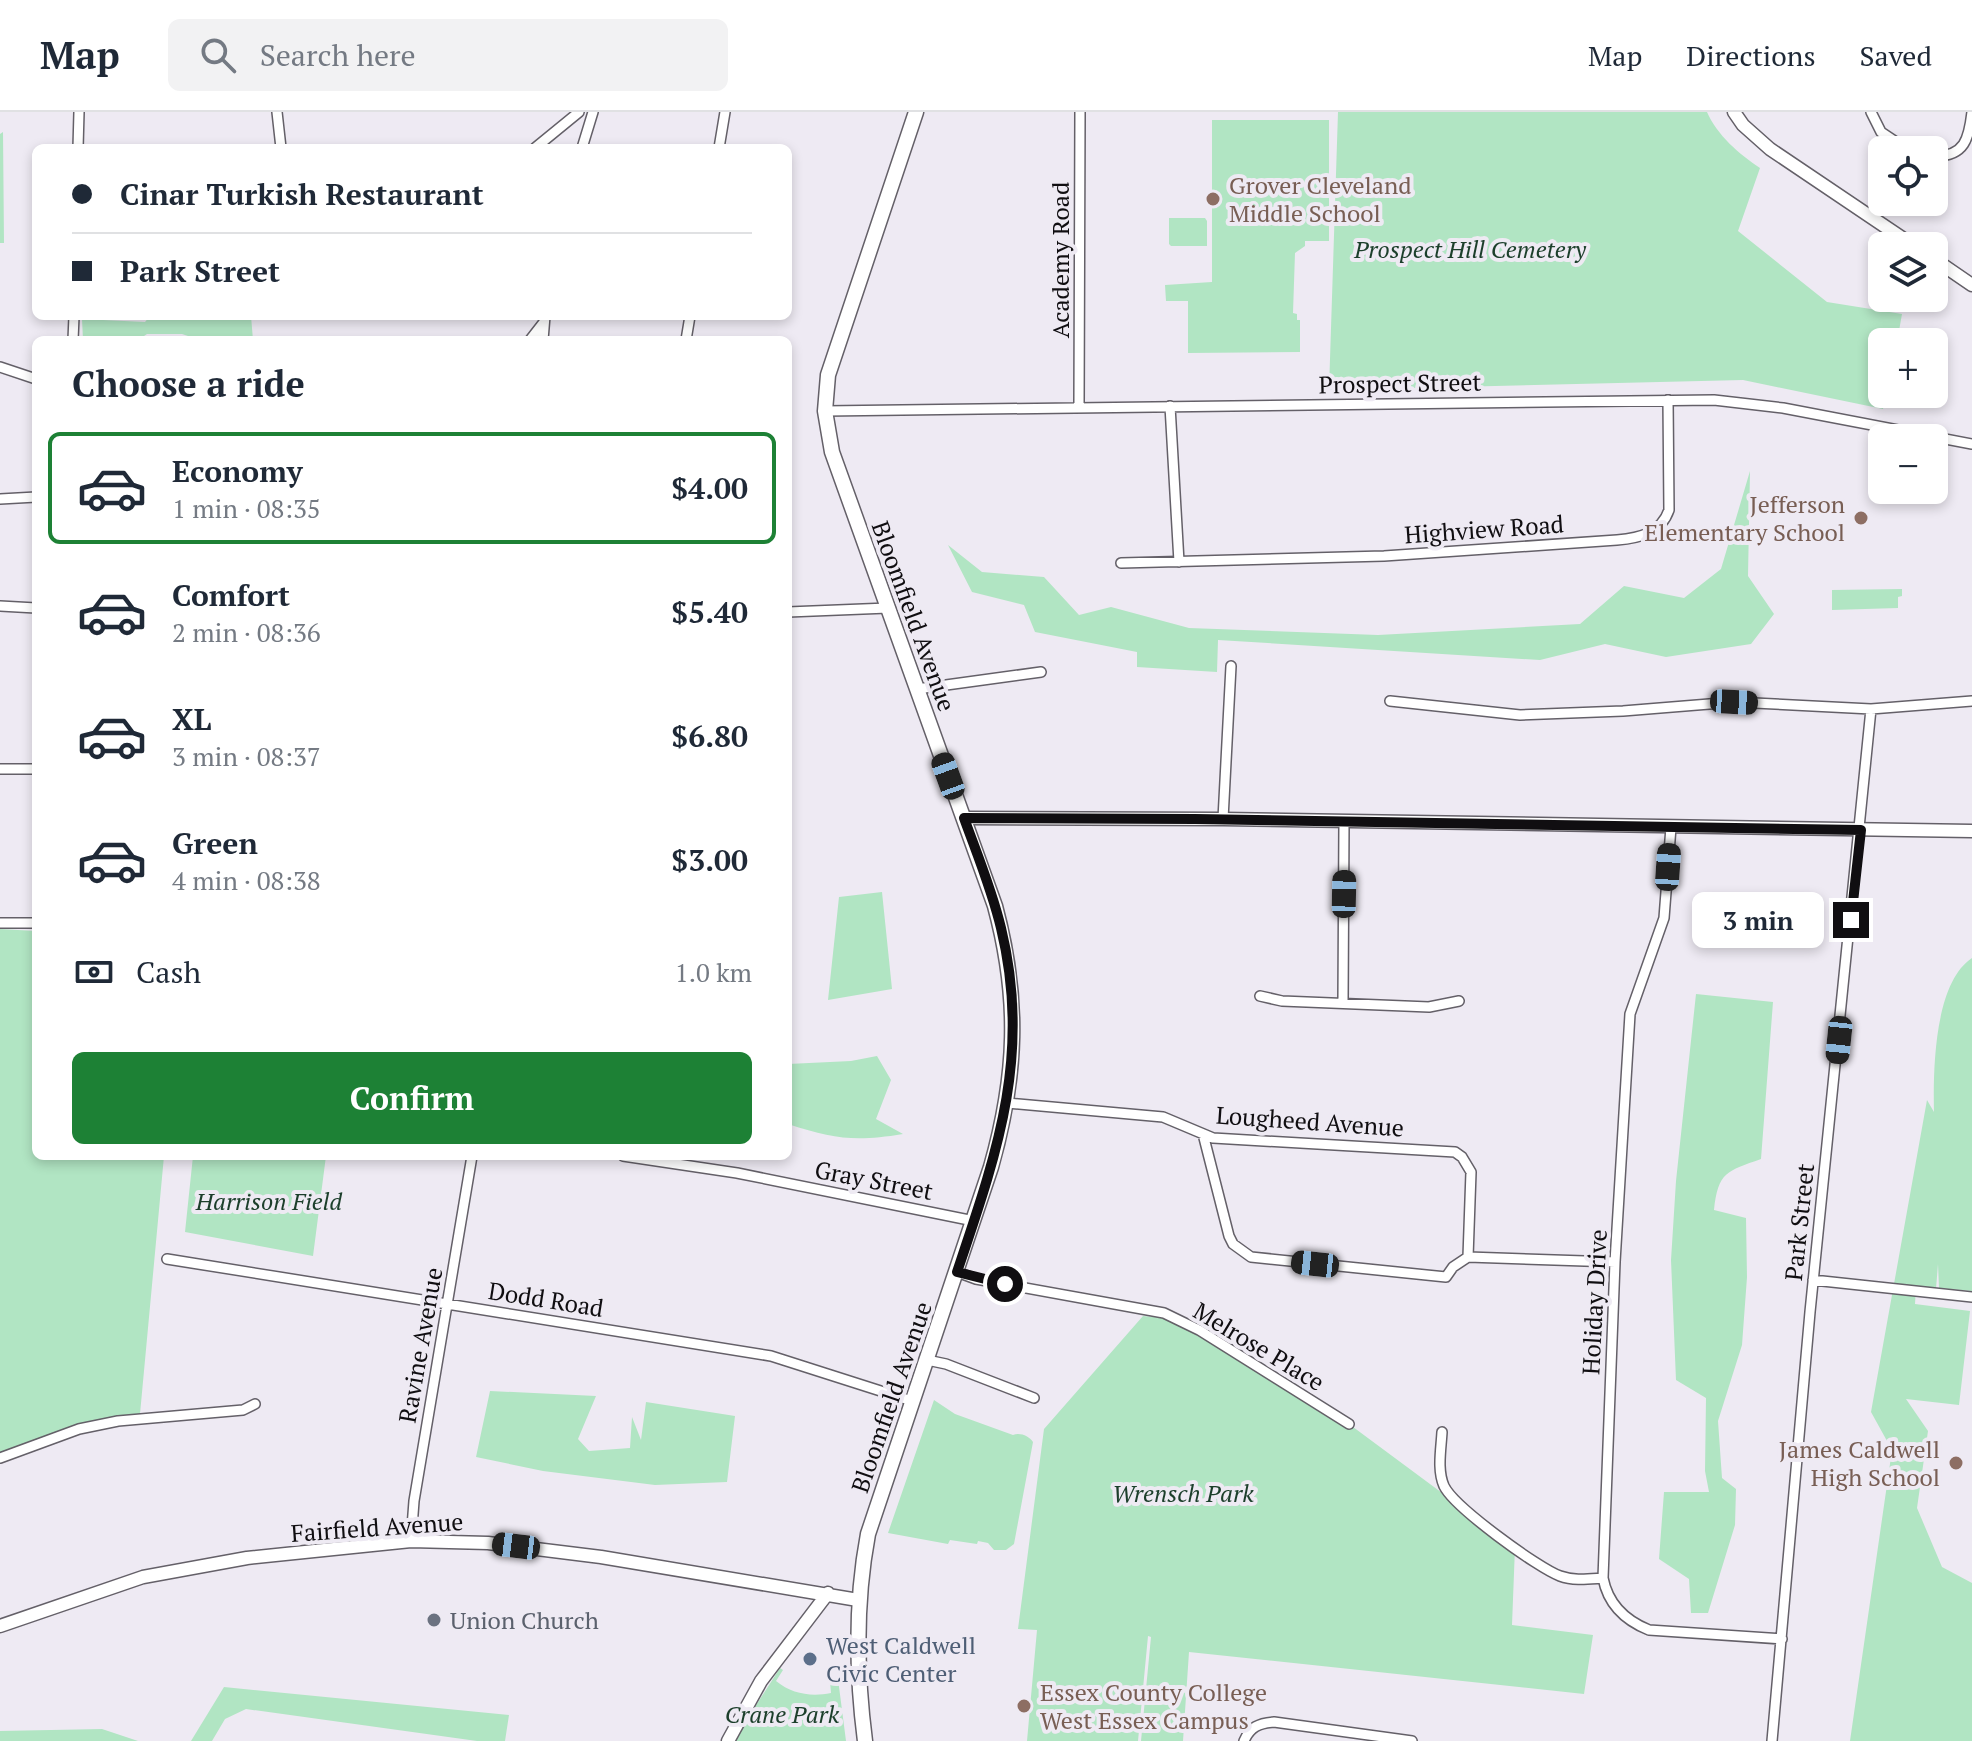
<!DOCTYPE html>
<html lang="en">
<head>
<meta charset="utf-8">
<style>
  body { margin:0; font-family:"PT Serif",serif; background:#f2f2f3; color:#1f2937; height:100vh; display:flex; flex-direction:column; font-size:30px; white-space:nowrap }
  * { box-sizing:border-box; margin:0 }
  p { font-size:26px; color:#747a83 }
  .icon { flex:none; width:44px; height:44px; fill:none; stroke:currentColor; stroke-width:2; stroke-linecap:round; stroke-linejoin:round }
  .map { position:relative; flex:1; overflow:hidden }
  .details { position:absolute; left:32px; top:224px; width:760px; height:824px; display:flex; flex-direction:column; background:#fff; border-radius:12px; box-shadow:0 4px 12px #0003 }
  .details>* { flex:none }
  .guide { position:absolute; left:32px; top:32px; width:760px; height:176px; border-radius:12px; box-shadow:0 4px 12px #0003; display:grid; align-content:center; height:176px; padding:0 40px; background:#fff }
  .tools { position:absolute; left:1868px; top:24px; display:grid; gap:16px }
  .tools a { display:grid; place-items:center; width:80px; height:80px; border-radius:12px; background:#fff; box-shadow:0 4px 12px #0003; font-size:40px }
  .end { position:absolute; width:36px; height:36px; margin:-18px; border:10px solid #100e11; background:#fff; box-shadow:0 0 0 4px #fff }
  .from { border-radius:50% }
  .bubble { position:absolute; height:56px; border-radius:12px; background:#fff; box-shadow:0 4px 12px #0003; font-size:26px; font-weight:700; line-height:56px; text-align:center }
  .car { position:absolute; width:24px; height:48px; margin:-24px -12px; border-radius:10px; box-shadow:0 0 6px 2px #0007; background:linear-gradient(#222 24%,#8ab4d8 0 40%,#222 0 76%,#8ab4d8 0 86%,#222 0) }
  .guide b { display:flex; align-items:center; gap:28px; height:76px; font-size:30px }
  .guide b+b { border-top:2px solid #e0e1e3 }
  .guide i { width:20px; height:20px; background:#1f2937 }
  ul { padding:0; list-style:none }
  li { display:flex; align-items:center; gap:24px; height:112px; margin:0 16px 12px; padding:0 24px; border:4px solid transparent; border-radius:12px }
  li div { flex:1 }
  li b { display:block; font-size:30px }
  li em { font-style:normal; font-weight:700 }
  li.active { border-color:#1d8135 }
  li>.icon { width:72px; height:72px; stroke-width:1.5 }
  h2 { padding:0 40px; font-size:36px; line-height:96px }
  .pay { display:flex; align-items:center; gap:20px; height:88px; padding:0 40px; font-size:30px }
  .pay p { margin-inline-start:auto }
  .primary-button { display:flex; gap:16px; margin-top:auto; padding:16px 40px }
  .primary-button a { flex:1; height:92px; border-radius:12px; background:#1d8135; color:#fff; font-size:32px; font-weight:700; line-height:92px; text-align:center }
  header { display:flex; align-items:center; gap:48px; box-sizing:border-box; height:112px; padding:0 40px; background:#fff; border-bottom:2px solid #e0e1e3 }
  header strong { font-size:38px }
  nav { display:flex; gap:44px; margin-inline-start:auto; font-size:28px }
  .search { width:560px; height:72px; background:#f2f2f3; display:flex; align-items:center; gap:20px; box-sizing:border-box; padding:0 28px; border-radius:12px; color:#747a83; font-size:30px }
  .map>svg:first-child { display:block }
  .green { fill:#b1e5c3 }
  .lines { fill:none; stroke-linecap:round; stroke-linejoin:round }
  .minor-casing { stroke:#646068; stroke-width:12 }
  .tertiary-casing { stroke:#646068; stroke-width:15 }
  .primary-casing { stroke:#646068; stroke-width:17 }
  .minor { stroke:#fff; stroke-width:9 }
  .tertiary { stroke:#fff; stroke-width:12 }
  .primary { stroke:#fff; stroke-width:14 }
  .route { stroke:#100e11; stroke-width:10 }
  .education-dot { fill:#8d6e63; stroke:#eeeaf3; stroke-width:3 }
  .worship-dot { fill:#6b7280; stroke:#eeeaf3; stroke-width:3 }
  .service-dot { fill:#5c6f8a; stroke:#eeeaf3; stroke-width:3 }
  .labels { text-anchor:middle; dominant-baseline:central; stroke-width:8; stroke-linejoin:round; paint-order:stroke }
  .education-label { font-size:24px; fill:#785e54; stroke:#eeeaf3; text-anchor:start }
  .park-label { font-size:24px; font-style:italic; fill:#1c3f2b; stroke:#eeeaf3 }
  .street-label { font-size:24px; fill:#100e11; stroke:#eeeaf3 }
  .worship-label { font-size:24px; fill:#5b616d; stroke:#eeeaf3; text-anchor:start }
  .service-label { font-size:24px; fill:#4e5e75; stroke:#eeeaf3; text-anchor:start }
</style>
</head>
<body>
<header>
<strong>Map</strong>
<div class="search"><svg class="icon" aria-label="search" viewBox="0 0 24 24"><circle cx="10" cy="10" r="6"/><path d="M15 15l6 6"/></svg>Search here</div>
<nav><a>Map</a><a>Directions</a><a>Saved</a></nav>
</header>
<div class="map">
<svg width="1972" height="1629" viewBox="0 0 1972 1629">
  <rect width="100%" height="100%" fill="#eeeaf3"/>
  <path class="green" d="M1338,0H1707C1717,23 1739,42 1760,56L1738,119L1827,190L1902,202L1897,230H1882V282H1886L1883,297L1743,268L1329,278Z
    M1212,8H1329V129H1305V134L1295,141L1293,201L1297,202V208H1300V240L1188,241V189H1166L1165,173L1212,170Z
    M3,20L4,131H0V22Z
    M1169,106H1205L1207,109V134H1171L1169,132Z
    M150,204H251L253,228H200L182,222H147L138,228H83L82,207L145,210Z
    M1750,359L1748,464L1774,502L1751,532L1666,545L1605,532L1540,548L1218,528L1217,560L1137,555V540L1035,520L1024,493L972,480L948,433L982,460L1044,465L1079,503L1111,495L1189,516L1378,523L1580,512L1624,474L1684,486L1721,457Z
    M1902,477V484L1898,485V496L1832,498V478Z
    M882,780L892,877L828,888L839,785Z
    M0,817L36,819V1044H164L140,1302L0,1347Z
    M1972,846V1179L1939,1176L1938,1152L1936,1177L1916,1175L1915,1192L1970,1199L1959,1293L1906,1287L1928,1319L1917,1396L1942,1455L1972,1471V1629H1850L1892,1338L1871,1300L1927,988L1934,1000C1933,959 1934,871 1972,846Z
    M1696,882L1773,890L1761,1047C1727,1059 1718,1060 1714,1098L1746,1106L1747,1165L1742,1233L1718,1309L1722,1366L1736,1377L1735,1413L1708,1501H1691L1689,1467L1659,1447L1664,1380H1709L1705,1359L1706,1286L1676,1268L1671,1148L1676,1069Z
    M877,944L891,968L876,1007L903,1022C855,1030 834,1027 788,1012V952L851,949Z
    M193,1044H326L313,1144L185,1120Z
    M1143,1204L1176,1207L1349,1312L1515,1435L1512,1513L1593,1523L1584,1582L1189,1540L1183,1629H1141L1151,1525L1148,1524L1138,1629H1027L1037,1518L1018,1517L1044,1317Z
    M490,1279L596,1284L578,1327L589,1339L630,1336L632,1305L641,1328L646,1290L735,1304L727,1370L655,1373L543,1359L476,1345Z
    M934,1288L955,1302L1013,1323C1020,1320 1029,1324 1033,1330L1014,1432L1006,1438H994L988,1431L978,1429L977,1432L950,1428L948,1432L888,1421Z
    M780,1556L783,1558L776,1569C792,1582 811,1585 831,1581L830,1569L838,1567L846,1629H733Z
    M224,1575L509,1603L505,1629H477L246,1597L225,1607L212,1629H191Z
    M102,1617L138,1629H0V1619Z"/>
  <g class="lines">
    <g class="minor-casing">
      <path id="minor" d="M277,0L281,36
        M1871,0L1881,20L1908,38
        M78,36L79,0
        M535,36L579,0
        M582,36L593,0
        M719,36L725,0
        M1934,44C1965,45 1969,26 1972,0
        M73,228L74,204
        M530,228L544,210
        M543,228L545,204
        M686,228L690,204
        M0,255L36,267
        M1170,294L1179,450
        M1079,296L1080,0
        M825,299L1714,288L1783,296L1972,332
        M0,387L36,385
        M1121,451L1384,444L1617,428C1640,426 1661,421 1669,398L1668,288
        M0,494L36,496
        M788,500L888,496
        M917,577L1041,560
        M1390,589L1520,603L1623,599L1734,590L1871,597L1972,589
        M0,657H36
        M1223,707L1231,554
        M1671,715L1664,806L1630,902L1615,1150L1603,1466C1608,1492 1624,1508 1649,1518L1782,1527
        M0,811H36
        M1260,884L1282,889L1429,895L1459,889
        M1343,890L1344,709
        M1007,991L1163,1005L1213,1026L1455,1040L1462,1045L1471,1060L1468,1145
        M1203,1022L1229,1124L1233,1132L1251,1145L1446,1165L1453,1155L1468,1145L1615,1150
        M623,1044L737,1061L974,1109
        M167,1147L771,1244L912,1289
        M957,1160L976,1167L1164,1201L1199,1218L1349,1312
        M1813,1168L1972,1185
        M927,1248L946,1252L1034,1286
        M1442,1320C1441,1338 1437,1358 1444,1374C1454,1395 1538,1456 1560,1464C1574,1469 1588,1467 1603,1466
        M0,1346L79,1317L118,1309L243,1298L255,1292
        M411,1429L414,1389L472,1044
        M1244,1629C1250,1615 1259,1611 1274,1610L1412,1629
        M1772,1629L1810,1200L1871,597"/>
    </g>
    <g class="tertiary-casing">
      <path id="tertiary" d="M1734,0L1743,13L1770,37L1914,134
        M1934,147L1972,173
        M964,706L1223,707L1972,719
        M0,1514L143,1465L247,1446L411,1429L488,1431L601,1445L858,1488
        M728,1629L761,1569L828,1481"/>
    </g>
    <g class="primary-casing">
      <path id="primary" d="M865,1629C856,1559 855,1491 868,1422L991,1055C1017,963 1020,887 995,794L832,340L825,299L828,263L916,0"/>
    </g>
    <use href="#minor" class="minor"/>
    <use href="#tertiary" class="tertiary"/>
    <use href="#primary" class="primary"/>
  </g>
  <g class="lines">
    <path class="route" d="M1005,1172L957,1160C997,1041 1032,943 1001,816C992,778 977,742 964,706L1195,707L1861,718L1851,808"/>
  </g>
  <g class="education-dot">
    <circle cx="1213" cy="87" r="8"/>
    <circle cx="1861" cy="406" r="8"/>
    <circle cx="1956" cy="1351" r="8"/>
    <circle cx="1024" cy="1594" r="8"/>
  </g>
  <circle class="worship-dot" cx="434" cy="1508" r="8"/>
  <circle class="service-dot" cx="810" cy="1547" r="8"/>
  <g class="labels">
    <g class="education-label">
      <text x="1229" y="73">Grover Cleveland<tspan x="1229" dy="28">Middle School</tspan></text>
      <text x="1845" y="392" text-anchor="end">Jefferson<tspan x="1845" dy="28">Elementary School</tspan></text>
      <text x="1940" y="1337" text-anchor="end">James Caldwell<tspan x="1940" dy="28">High School</tspan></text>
      <text x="1040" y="1580">Essex County College<tspan x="1040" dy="28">West Essex Campus</tspan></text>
    </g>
    <g class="park-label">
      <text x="1470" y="137">Prospect Hill Cemetery</text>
      <text x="269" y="1089">Harrison Field</text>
      <text x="1183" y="1381">Wrensch Park</text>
      <text x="782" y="1602">Crane Park</text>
    </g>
    <g class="street-label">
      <text transform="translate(1060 148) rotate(-90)">Academy Road</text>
      <text transform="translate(1400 271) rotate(-1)">Prospect Street</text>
      <text transform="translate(1484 417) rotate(-4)">Highview Road</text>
      <text transform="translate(914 504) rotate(70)">Bloomfield Avenue</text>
      <text transform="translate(1310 1009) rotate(4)">Lougheed Avenue</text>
      <text transform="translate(874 1068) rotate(11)">Gray Street</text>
      <text transform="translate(1799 1110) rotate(-84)">Park Street</text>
      <text transform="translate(546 1187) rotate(9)">Dodd Road</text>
      <text transform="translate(1594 1190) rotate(-87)">Holiday Drive</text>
      <text transform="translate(420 1233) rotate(-80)">Ravine Avenue</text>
      <text transform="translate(1259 1234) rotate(31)">Melrose Place</text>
      <text transform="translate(891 1285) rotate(-71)">Bloomfield Avenue</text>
      <text transform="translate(377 1415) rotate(-4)">Fairfield Avenue</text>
    </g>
    <g class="worship-label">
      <text x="450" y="1508">Union Church</text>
    </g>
    <g class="service-label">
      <text x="826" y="1533">West Caldwell<tspan x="826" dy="28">Civic Center</tspan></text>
    </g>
  </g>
</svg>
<div class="tools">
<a><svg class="icon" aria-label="locate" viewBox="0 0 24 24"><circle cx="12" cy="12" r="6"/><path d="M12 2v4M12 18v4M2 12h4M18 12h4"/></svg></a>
<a><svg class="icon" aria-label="layers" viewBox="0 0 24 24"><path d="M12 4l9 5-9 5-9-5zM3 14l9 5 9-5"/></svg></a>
<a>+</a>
<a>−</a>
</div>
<i class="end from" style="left:1005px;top:1172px"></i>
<i class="end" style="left:1851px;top:808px"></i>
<div class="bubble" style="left:1692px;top:780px;width:132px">3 min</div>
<i class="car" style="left:1734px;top:590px;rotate:93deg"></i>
<i class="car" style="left:948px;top:664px;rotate:340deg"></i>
<i class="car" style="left:1668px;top:755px;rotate:4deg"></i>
<i class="car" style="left:1344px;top:782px;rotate:1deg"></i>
<i class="car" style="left:1839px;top:928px;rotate:186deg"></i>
<i class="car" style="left:1315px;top:1152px;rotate:276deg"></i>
<i class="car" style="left:516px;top:1434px;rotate:277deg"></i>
<div class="guide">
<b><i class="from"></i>Cinar Turkish Restaurant</b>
<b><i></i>Park Street</b>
</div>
<section class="details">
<h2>Choose a ride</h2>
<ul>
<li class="active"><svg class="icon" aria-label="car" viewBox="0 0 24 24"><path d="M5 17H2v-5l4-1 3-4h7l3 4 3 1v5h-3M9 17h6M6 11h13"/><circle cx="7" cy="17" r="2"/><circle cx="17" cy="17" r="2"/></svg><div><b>Economy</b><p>1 min · 08:35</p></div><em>$4.00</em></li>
<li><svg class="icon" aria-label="car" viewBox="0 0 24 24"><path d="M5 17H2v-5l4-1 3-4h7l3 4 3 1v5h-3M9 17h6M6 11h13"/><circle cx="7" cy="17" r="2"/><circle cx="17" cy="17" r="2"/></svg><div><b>Comfort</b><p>2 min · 08:36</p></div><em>$5.40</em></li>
<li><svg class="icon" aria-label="car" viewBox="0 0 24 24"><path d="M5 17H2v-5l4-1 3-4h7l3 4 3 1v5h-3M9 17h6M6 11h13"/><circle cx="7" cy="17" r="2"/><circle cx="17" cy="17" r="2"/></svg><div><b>XL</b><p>3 min · 08:37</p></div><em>$6.80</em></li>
<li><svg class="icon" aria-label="car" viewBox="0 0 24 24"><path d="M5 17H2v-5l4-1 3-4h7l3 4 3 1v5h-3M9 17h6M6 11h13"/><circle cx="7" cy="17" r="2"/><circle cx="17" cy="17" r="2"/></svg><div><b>Green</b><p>4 min · 08:38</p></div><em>$3.00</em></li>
</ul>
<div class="pay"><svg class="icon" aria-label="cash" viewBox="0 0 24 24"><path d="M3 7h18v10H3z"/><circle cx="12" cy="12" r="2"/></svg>Cash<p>1.0 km</p></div>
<div class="primary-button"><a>Confirm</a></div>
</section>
</div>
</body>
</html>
